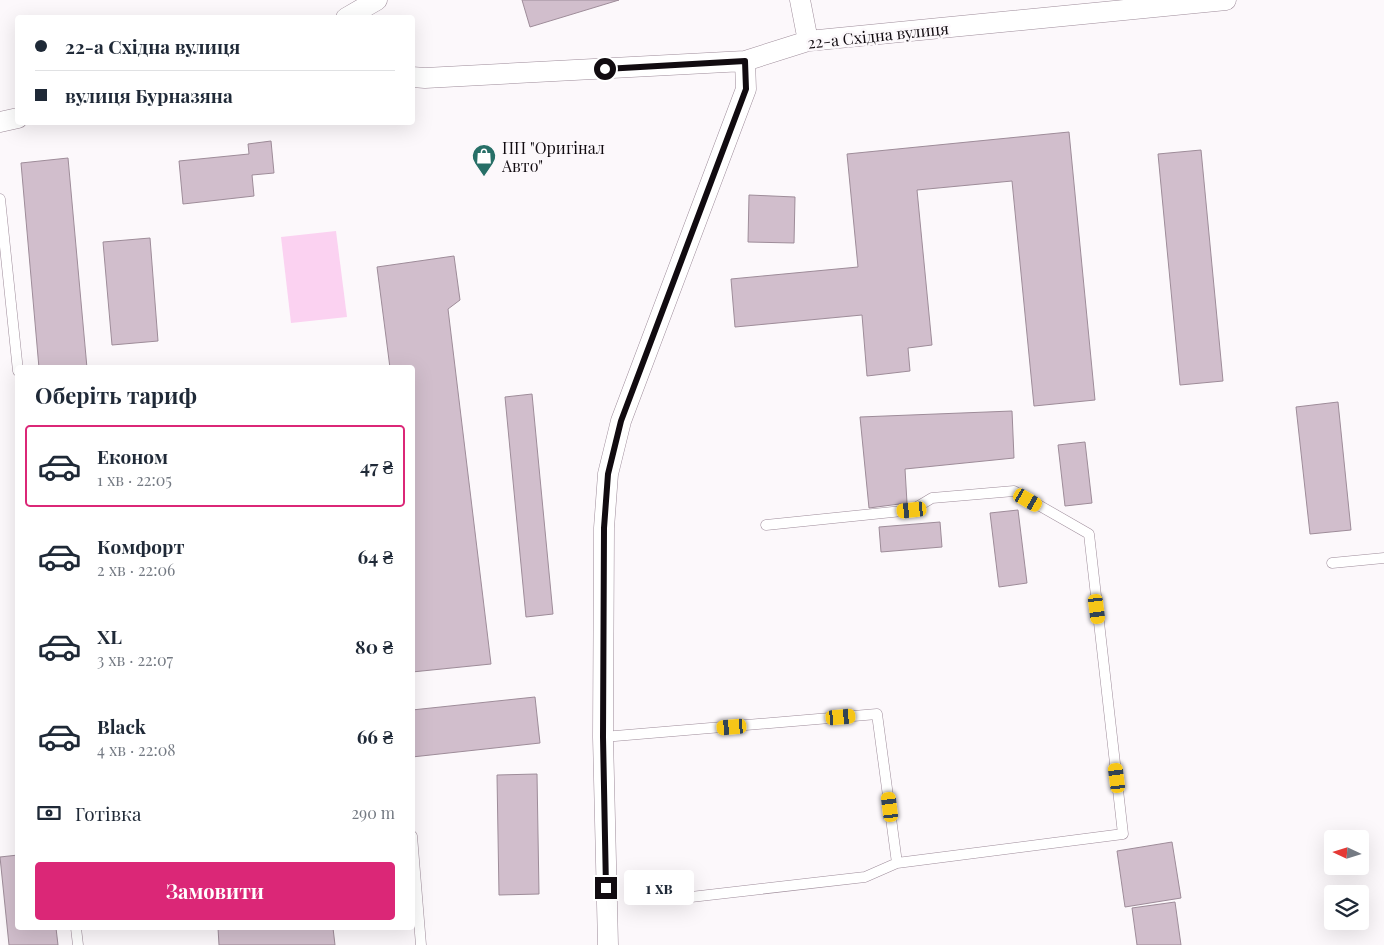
<!DOCTYPE html>
<html lang="uk">
<head>
<meta charset="utf-8">
<style>
  body { margin:0; font-family:"Playfair Display",serif; background:#f2f2f3; color:#1f2937; height:100vh; display:flex; flex-direction:column; font-size:19px; white-space:nowrap }
  * { box-sizing:border-box; margin:0 }
  p { font-size:16px; color:#747a83 }
  .icon { flex:none; width:28px; height:28px; fill:none; stroke:currentColor; stroke-width:2; stroke-linecap:round; stroke-linejoin:round }
  .map { position:relative; flex:1; overflow:hidden }
  .panel { position:absolute; left:15px; top:365px; width:400px; height:565px; display:flex; flex-direction:column; background:#fff; border-radius:5px; box-shadow:0 5px 20px #0002 }
  .panel>* { flex:none }
  .banner { position:absolute; left:15px; top:15px; width:400px; height:110px; border-radius:5px; box-shadow:0 5px 20px #0002; display:grid; align-content:center; height:110px; padding:0 20px; background:#fff }
  .needle { width:32px; rotate:274deg }
  .tools { position:absolute; left:1324px; top:830px; display:grid; gap:10px }
  .tools a { display:grid; place-items:center; width:45px; height:45px; border-radius:5px; background:#fff; box-shadow:0 5px 20px #0002; font-size:25px }
  .end { position:absolute; width:22px; height:22px; margin:-11px; border:6px solid #110b10; background:#fff; box-shadow:0 0 0 2px #fff }
  .from { border-radius:50% }
  .bubble { position:absolute; height:35px; border-radius:5px; background:#fff; box-shadow:0 5px 20px #0002; font-size:16px; font-weight:700; line-height:35px; text-align:center }
  .car { position:absolute; width:15px; height:30px; margin:-15px -8px; border-radius:6px; box-shadow:0 0 4px 1px #0007; background:linear-gradient(#f5c518 24%,#345 0 40%,#f5c518 0 76%,#345 0 86%,#f5c518 0) }
  .banner b { display:flex; align-items:center; gap:18px; height:48px; font-size:19px }
  .banner b+b { border-top:1px solid #e0e1e3 }
  .banner i { width:12px; height:12px; background:#1f2937 }
  ul { padding:0; list-style:none }
  li { display:flex; align-items:center; gap:15px; height:82px; margin:0 10px 8px; padding:0 10px; border:2px solid transparent; border-radius:5px }
  li div { flex:1 }
  li b { display:block; font-size:19px }
  li em { font-style:normal; font-weight:700 }
  li.selected { border-color:#db2777 }
  li>.icon { width:45px; height:45px; stroke-width:1.5 }
  h2 { padding:0 20px; font-size:22px; line-height:60px }
  .pay { display:flex; align-items:center; gap:12px; height:55px; padding:0 20px; font-size:19px }
  .pay p { margin-inline-start:auto }
  .primary-button { display:flex; gap:10px; margin-top:auto; padding:10px 20px }
  .primary-button a { flex:1; height:58px; border-radius:5px; background:#db2777; color:#fff; font-size:20px; font-weight:700; line-height:58px; text-align:center }
  .map>svg:first-child { display:block }
  .green { fill:#fbd2f1 }
  .building { fill:#d1becc; stroke:#9e8c99 }
  .lines { fill:none; stroke-linecap:round; stroke-linejoin:round }
  .lane-casing { stroke:#9e8c9a; stroke-width:11 }
  .street-casing { stroke:#9e8c9a; stroke-width:21 }
  .lane { stroke:#fff; stroke-width:10 }
  .street { stroke:#fff; stroke-width:20 }
  .route { stroke:#110b10; stroke-width:6 }
  .labels { text-anchor:middle; dominant-baseline:central; stroke-width:5; stroke-linejoin:round; paint-order:stroke }
  .street-label { font-size:16px; fill:#110b10; stroke:#fcf8fb }
  .poi-label { font-size:16px; fill:#110b10; stroke:#fcf8fb; text-anchor:start }
</style>
</head>
<body>
<div class="map">
<svg width="1384" height="945" viewBox="0 0 1384 945">
  <rect width="100%" height="100%" fill="#fcf8fb"/>
  <path class="green" d="M336,231L347,317L291,323L281,237Z"/>
  <path class="building" d="M522,0H619L530,27Z
    M1069,132L1095,400L1034,406L1012,181L917,190L932,345L908,348L910,371L867,376L862,315L735,327L731,279L858,267L847,154Z
    M271,141L274,173L252,175L254,196L183,204L179,161L249,154L248,144Z
    M1201,150L1223,381L1180,385L1158,154Z
    M68,158L87,368H39L21,163Z
    M749,195L795,197L794,243L748,242Z
    M150,238L158,341L112,345L103,242Z
    M454,256L460,300L448,309L491,664L412,672V368H390L377,267Z
    M532,394L553,614L526,617L505,397Z
    M1338,402L1351,530L1310,534L1296,407Z
    M1012,411L1014,458L905,469L907,503L869,508L860,417Z
    M1085,442L1092,503L1065,506L1058,445Z
    M1018,510L1027,583L999,587L990,513Z
    M940,522L942,547L881,552L879,527Z
    M535,697L540,743L412,757V710Z
    M537,774L539,894L499,895L497,775Z
    M1172,842L1181,898L1125,907L1117,851Z
    M18,855V928H56L58,945H9L0,857Z
    M1175,902L1181,945H1137L1132,908Z
    M218,928H333L335,945H219Z"/>
  <g class="lines">
    <g class="lane-casing">
      <path id="lane" d="M0,199L18,371
        M1332,563L1384,558
        M603,737L877,714L897,863L1123,834L1089,534L1014,491L932,498L912,510L766,525
        M412,836L421,945
        M691,897L865,877L897,863
        M76,928L78,945"/>
    </g>
    <g class="street-casing">
      <path id="street" d="M800,0L808,41
        M346,18L377,0
        M412,77L425,78L745,61L808,41L1226,0
        M0,122L18,118
        M608,945L603,737L604,528L608,474L621,421L746,89L745,61"/>
    </g>
    <use href="#lane" class="lane"/>
    <use href="#street" class="street"/>
  </g>
  <g class="lines">
    <path class="route" d="M605,69L745,61L746,89L621,421L608,474L604,528L603,737L606,888"/>
  </g>
  <defs>
    <g id="shop-pin" transform="scale(1.25)"><path d="M0 17L-7.5 6A9.5 9.5 0 1 1 7.5 6Z" fill="#276f67" stroke="#fcf8fb"/><path d="M-5-2.5h2.3a2.7 3.5 0 0 1 5.4 0H5L5.5 6h-11ZM-1.5-2.5h3a1.5 2.3 0 0 0-3 0Z" fill="#fff"/></g>
  </defs>
  <g fill-rule="evenodd">
    <use href="#shop-pin" x="484" y="156"/>
  </g>
  <g class="labels">
    <g class="street-label">
      <text transform="translate(878 35) rotate(-6)">22-а Східна вулиця</text>
    </g>
    <g class="poi-label">
      <text x="502" y="147">ПП "Оригінал<tspan x="502" dy="18">Авто"</tspan></text>
    </g>
  </g>
</svg>
<div class="tools">
<a><svg class="needle" viewBox="-14 -14 28 28"><path d="M0-13l5 13h-10z" fill="#e53935"/><path d="M0 13l5-13h-10z" fill="#747a83"/></svg></a>
<a><svg class="icon" aria-label="layers" viewBox="0 0 24 24"><path d="M12 4l9 5-9 5-9-5zM3 14l9 5 9-5"/></svg></a>
</div>
<i class="end from" style="left:605px;top:69px"></i>
<i class="end" style="left:606px;top:888px"></i>
<div class="bubble" style="left:624px;top:870px;width:70px">1 хв</div>
<i class="car" style="left:1028px;top:500px;rotate:120deg"></i>
<i class="car" style="left:912px;top:510px;rotate:264deg"></i>
<i class="car" style="left:1097px;top:609px;rotate:173deg"></i>
<i class="car" style="left:841px;top:717px;rotate:85deg"></i>
<i class="car" style="left:732px;top:727px;rotate:265deg"></i>
<i class="car" style="left:1117px;top:778px;rotate:353deg"></i>
<i class="car" style="left:890px;top:807px;rotate:353deg"></i>
<div class="banner">
<b><i class="from"></i>22-а Східна вулиця</b>
<b><i></i>вулиця Бурназяна</b>
</div>
<section class="panel">
<h2>Оберіть тариф</h2>
<ul>
<li class="selected"><svg class="icon" aria-label="car" viewBox="0 0 24 24"><path d="M5 17H2v-5l4-1 3-4h7l3 4 3 1v5h-3M9 17h6M6 11h13"/><circle cx="7" cy="17" r="2"/><circle cx="17" cy="17" r="2"/></svg><div><b>Економ</b><p>1 хв · 22:05</p></div><em>47 ₴</em></li>
<li><svg class="icon" aria-label="car" viewBox="0 0 24 24"><path d="M5 17H2v-5l4-1 3-4h7l3 4 3 1v5h-3M9 17h6M6 11h13"/><circle cx="7" cy="17" r="2"/><circle cx="17" cy="17" r="2"/></svg><div><b>Комфорт</b><p>2 хв · 22:06</p></div><em>64 ₴</em></li>
<li><svg class="icon" aria-label="car" viewBox="0 0 24 24"><path d="M5 17H2v-5l4-1 3-4h7l3 4 3 1v5h-3M9 17h6M6 11h13"/><circle cx="7" cy="17" r="2"/><circle cx="17" cy="17" r="2"/></svg><div><b>XL</b><p>3 хв · 22:07</p></div><em>80 ₴</em></li>
<li><svg class="icon" aria-label="car" viewBox="0 0 24 24"><path d="M5 17H2v-5l4-1 3-4h7l3 4 3 1v5h-3M9 17h6M6 11h13"/><circle cx="7" cy="17" r="2"/><circle cx="17" cy="17" r="2"/></svg><div><b>Black</b><p>4 хв · 22:08</p></div><em>66 ₴</em></li>
</ul>
<div class="pay"><svg class="icon" aria-label="cash" viewBox="0 0 24 24"><path d="M3 7h18v10H3z"/><circle cx="12" cy="12" r="2"/></svg>Готівка<p>290 m</p></div>
<div class="primary-button"><a>Замовити</a></div>
</section>
</div>
</body>
</html>
